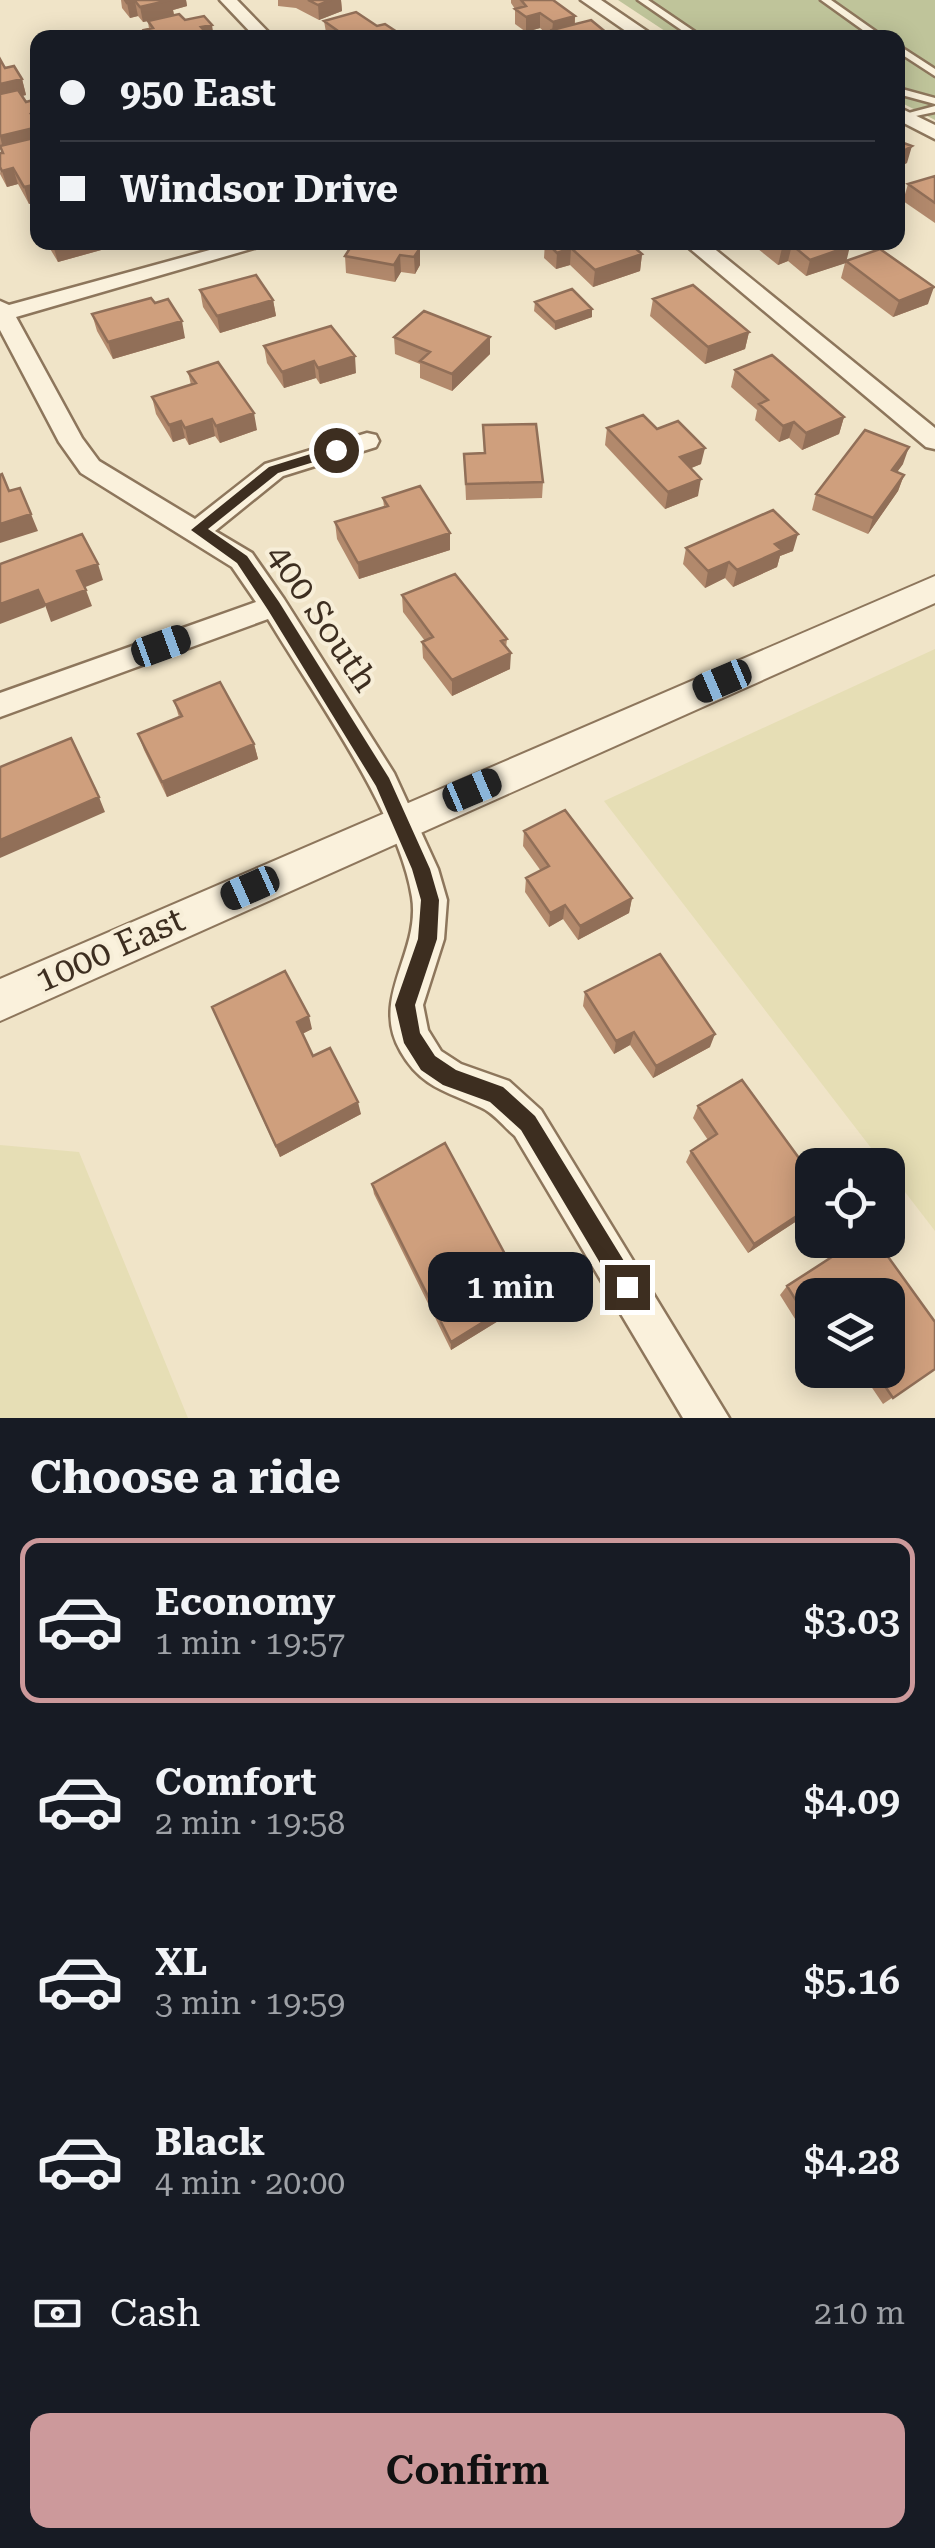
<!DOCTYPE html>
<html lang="en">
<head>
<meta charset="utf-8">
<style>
  body { margin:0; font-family:"Roboto Serif",serif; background:#20242c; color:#f1f3f6; height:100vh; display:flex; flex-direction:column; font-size:38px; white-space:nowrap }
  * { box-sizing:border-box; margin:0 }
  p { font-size:32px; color:#9ea1a6 }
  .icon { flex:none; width:55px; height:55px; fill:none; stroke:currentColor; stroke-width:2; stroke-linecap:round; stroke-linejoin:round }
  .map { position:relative; height:1418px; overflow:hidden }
  .side { display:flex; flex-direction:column; background:#171b24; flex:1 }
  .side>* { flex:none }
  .banner { position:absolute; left:30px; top:30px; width:875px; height:220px; border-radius:20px; box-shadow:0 5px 25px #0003; display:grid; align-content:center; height:220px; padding:0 30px; background:#171b24 }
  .fabs { position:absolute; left:795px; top:1148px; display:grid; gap:20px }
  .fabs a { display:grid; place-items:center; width:110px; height:110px; border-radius:20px; background:#171b24; box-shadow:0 5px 25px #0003; font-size:50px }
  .end { position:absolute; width:45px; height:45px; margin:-22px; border:12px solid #3d2e20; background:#fff; box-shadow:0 0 0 5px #fff }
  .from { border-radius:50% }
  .bubble { position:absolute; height:70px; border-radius:20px; background:#171b24; box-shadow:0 5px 25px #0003; font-size:32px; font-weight:600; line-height:70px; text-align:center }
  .car { position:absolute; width:30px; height:60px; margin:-30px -15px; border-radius:12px; box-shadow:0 0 8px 2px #0007; background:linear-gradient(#222 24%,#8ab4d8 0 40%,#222 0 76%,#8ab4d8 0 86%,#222 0) }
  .banner b { display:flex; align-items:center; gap:35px; height:95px; font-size:38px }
  .banner b+b { border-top:2px solid #363941 }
  .banner i { width:25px; height:25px; background:#f1f3f6 }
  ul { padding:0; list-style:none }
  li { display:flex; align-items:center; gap:30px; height:165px; margin:0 20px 15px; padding:0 10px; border:5px solid transparent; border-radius:20px }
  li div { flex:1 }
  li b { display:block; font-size:38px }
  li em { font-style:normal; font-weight:600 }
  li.on { border-color:#cc999b }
  li>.icon { width:90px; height:90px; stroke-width:1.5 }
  h2 { padding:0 30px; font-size:45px; line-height:120px }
  .pay { display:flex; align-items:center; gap:25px; height:110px; padding:0 30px; font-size:38px }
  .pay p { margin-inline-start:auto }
  .primary-button { display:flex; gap:20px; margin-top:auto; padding:20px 30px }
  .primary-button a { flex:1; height:115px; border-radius:20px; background:#cc999b; color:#111; font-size:40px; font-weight:600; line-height:115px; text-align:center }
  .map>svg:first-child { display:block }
  .farmland { fill:#e6deb5 }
  .cemetery { fill:#bfc49a }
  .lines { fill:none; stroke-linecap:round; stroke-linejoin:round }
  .service-casing { stroke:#8d765c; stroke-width:5 }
  .minor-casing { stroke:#8d765c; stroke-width:5 }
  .tertiary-casing { stroke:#8d765c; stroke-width:4 }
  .service { fill:#faf1dc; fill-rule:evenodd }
  .minor { fill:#faf1dc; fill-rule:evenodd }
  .tertiary { fill:#faf1dc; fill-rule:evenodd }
  .wall { fill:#b2896c }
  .shaded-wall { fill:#916f58 }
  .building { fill:#cf9f7d; stroke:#916f58; stroke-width:2.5 }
  .route { fill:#3d2e20 }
  .labels { text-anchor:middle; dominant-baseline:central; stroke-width:8; stroke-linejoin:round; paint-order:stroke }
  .street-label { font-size:35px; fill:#3d2e20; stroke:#f7eed8 }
</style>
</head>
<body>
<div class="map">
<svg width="935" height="1418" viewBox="0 0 935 1418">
  <rect width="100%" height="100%" fill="#f0e4c8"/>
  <path class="farmland" d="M935,649V1231L604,801Z
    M0,1145L79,1152L188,1418H0Z"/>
  <path class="cemetery" d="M618,0H935V120L898,101V38L674,37Z"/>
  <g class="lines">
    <g class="service-casing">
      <path id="service" d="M638,0H648L704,38H693Z
        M821,0H831L885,38H874Z
        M898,45L935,69V76L898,52Z
        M898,88L935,98V104L898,94Z
        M935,106V112L906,118L901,115Z"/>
    </g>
    <g class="minor-casing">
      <path id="minor" d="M220,0H237L274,38H256Z
        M581,0H601L657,38H636Z
        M898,107L935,125V139L898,120Z
        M239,242H275L16,317L82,438L99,461L195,519L265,464L367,433L376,435L379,441L376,447L283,476L215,531L252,553L284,599L394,773L438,869L447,900L444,939L423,1005L428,1030L441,1051L461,1064L509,1081L541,1110L729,1418H683L515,1136C504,1127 493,1112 480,1107C446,1091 421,1087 401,1052C369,998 421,953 412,897C399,813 313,694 268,619L0,717V693L256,602L232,567L81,473L59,442L0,330V301L9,305Z
        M682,242H706L935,428V449L926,447Z"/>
    </g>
    <g class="tertiary-casing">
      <path id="tertiary" d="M935,576V603L0,1021V979Z"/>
    </g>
    <use href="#service" class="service"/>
    <use href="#minor" class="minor"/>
    <use href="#tertiary" class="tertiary"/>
  </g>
  <path class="wall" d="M121,0H186L187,6L173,10L174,15L214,38H146L144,30L149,29L148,21L143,22L138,16L130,18L122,8Z
    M278,0H341L342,11L319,20L296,8L278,6Z
    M511,0H553L575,16V24L613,38H551L540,28L526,32L515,24V9L511,3Z
    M324,21L377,26L397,32L398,38H327Z
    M0,59L5,68L22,79L26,95L22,96L26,102L38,100V201L29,204L18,184L7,187L0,174L2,153L0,148Z
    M935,176V223L903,201L908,184Z
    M46,242H111L112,247L58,262Z
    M354,242H418L416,248L420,265L415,274L401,272L395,282L346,273L345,256Z
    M545,242H637L636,250L642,254L640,271L593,287L570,265L556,269L544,258Z
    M753,242H846V261L928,304L893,317L841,278L845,263L806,276L788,261L778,265L753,245Z
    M200,290L273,300L276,316L220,333L203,307Z
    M653,299L749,332L745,349L705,364L650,316Z
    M535,302L592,317L555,330L534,311Z
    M155,303L185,338L113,359L97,331L92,314Z
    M394,337H490V354L452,391L420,378V364L395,354Z
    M264,346L356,373L320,384L316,378L284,388L267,363Z
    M735,370L844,417L839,434L802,450L789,438L779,442L755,420L757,410L731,387Z
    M188,372L257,430L220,443L215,436L189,445L185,438L173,442L156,414L152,397L191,385Z
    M483,425L543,482L542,498L466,500L464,454L484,453Z
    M607,428L657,429L701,464L691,468L698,496L665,509L605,445Z
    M903,464L897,472L904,475L898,491L868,534L812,510L816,494Z
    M383,498L450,550L359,579L337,539L335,522L384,507Z
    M686,548L793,551L780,556L777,567L733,587L725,578L705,588L683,564Z
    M402,595L507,639L506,648L510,669L452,696L423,658L422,642L425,641L403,612Z
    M174,701L254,744L258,759L167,797L144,750L138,734L179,717Z
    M524,831L632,898L629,913L578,940L563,919L549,927L525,892L526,878L541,871L523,846Z
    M585,992L710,1047L653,1078L630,1045L614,1054L583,1006Z
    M212,1007L312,1029L302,1034L313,1056L361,1114L280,1157Z
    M698,1106L812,1176V1211L748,1253L686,1162L691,1151L708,1140L693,1118Z
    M372,1184L526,1304L451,1350L374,1194Z
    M858,1240H876L935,1322V1369L883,1404L860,1370H888V1295H812V1346L780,1295L787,1286Z"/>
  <path class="shaded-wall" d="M168,0H186L187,6L173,10L174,15L143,22L140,7Z
    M331,0H341L342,11L319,20L318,5Z
    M135,1L138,16L130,18L127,3Z
    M540,13V28L526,32V17Z
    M575,16L574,31H552L553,22Z
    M212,25L214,38H203L201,27Z
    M22,79L26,95L0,101V84Z
    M38,113V144L4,153L0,136L31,114Z
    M912,146L907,163L898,168V154Z
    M13,168L18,184L7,187L2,171Z
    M38,184V201L29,204L24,187Z
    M63,242H111L112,247L58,262L53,245Z
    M408,242H418L411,257L406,246Z
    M792,245L788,261L778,265L782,248Z
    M850,246L846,263L806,276L810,260Z
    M420,248V265L415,274L414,257Z
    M571,248L570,265L556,269L557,253Z
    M642,254L640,271L593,287L595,270Z
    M400,255L401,272L395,282L394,265Z
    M934,287L928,304L893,317L899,301Z
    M273,300L276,316L220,333L217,316Z
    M592,309V317L555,330V322Z
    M182,321L185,338L113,359L108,342Z
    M749,332L745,349L705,364L708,347Z
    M490,337V354L452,391V374Z
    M355,356L356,373L320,384L318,368Z
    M314,361L316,378L284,388L282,372Z
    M254,413L257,430L220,443L216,426Z
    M844,417L839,434L802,450L806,433Z
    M212,419L215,436L189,445L185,428Z
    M181,421L185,438L173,442L169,425Z
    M794,422L789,438L779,442L783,426Z
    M909,447L903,464L886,487L892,470Z
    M705,448L701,464L677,474L680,457Z
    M904,475L898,491L868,534L873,518Z
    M701,479L698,496L665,509L668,492Z
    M31,514L38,531L0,543V524Z
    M450,533V550L359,579L358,563Z
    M798,534L793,551L780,556L777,567L733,587L737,570L775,544Z
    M729,562L725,578L705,588L708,571Z
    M98,564L103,580L83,588L77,571Z
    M38,590L45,607L0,624V604Z
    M86,590L92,606L51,622L45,605Z
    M511,653L510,669L452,696V680Z
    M254,744L258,759L167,797L162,782Z
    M99,797L105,812L0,858V840Z
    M632,898L629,913L578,940L580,926Z
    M565,905L563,919L549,927L550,913Z
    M309,1016L312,1029L300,1035L297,1022Z
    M634,1032L630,1045L614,1054L616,1041Z
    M715,1034L710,1047L653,1078L656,1066Z
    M358,1102L361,1114L280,1157L276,1146Z
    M812,1206V1211L748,1253L754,1244Z
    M527,1295L526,1304L451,1350V1342Z"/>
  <path class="building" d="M125,0H170L140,7L135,1L127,3Z
    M308,0H331L318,5Z
    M521,0H553L575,16L553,22L540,13L526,17L515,9L526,6Z
    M356,12L377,26L385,24L397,32L389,34L393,38H348L324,21Z
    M179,14L185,20L204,16L212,25L201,27L211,38H151L144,30L153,28L148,21Z
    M591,20L613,38H559L552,30Z
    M0,59L5,68L14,66L22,79L0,84Z
    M18,90L26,102L37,99L38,100V113L31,114L38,124V127L0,136V94Z
    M38,137V184L24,187L13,168L2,171L0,167V153H3L0,146Z
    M898,141L912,146L898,154Z
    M935,176V203L908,184Z
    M354,242H408L406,246L420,248L414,257L400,255L394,265L345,256Z
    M546,242H628L642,254L595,270L571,248L557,253Z
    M774,242H846L850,246L810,260L792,245L782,248Z
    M880,249L934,287L899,301L846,261Z
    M256,275L273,300L217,316L200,290Z
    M693,285L749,332L708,347L653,299Z
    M572,289L592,309L555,322L535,302Z
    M151,298L155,303L168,299L182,321L108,342L92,314Z
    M424,311L490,337L452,374L420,361L430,352L394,337Z
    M331,326L355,356L318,368L314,361L282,372L264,346Z
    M772,355L844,417L806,433L794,422L783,426L759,404L768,400L735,370Z
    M218,362L254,413L216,426L212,419L185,428L181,421L169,425L152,397L196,383L188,372Z
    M643,415L657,429L678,421L705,448L680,457L701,479L668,492L607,428Z
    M536,424L543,482L466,484L464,454L485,453L483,425Z
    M865,430L909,447L892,470L904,475L873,518L816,494Z
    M2,474L9,491L20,488L31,514L0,524V475Z
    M420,486L450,533L358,563L335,522L388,506L383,498Z
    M773,510L798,534L775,544L782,550L737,570L729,562L708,571L686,548Z
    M82,534L98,564L77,571L86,590L45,605L38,590L0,604V564Z
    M455,574L507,639L501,641L511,653L452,680L422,642L433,637L402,595Z
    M220,682L254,744L162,782L138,734L182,716L174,701Z
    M71,738L99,797L0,840V767Z
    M565,810L632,898L580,926L565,905L550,913L526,878L549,866L524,831Z
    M660,954L715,1034L656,1066L634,1032L616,1041L585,992Z
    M285,971L309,1016L297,1022L313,1056L330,1048L358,1102L276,1146L212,1007Z
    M742,1080L812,1176V1206L754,1244L691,1151L717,1134L698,1106Z
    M445,1143L527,1295L451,1342L372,1184Z
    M858,1240H876L935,1322V1369L893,1398L874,1370H888V1295H812V1326L787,1286Z"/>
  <path class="route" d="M336,446L340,454L278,473L208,529L247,556L279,602L389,778L430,869L439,900L437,939L415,1005L420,1033L435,1056L456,1070L503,1087L535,1116L635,1279V1295L627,1298L619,1295L521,1130L490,1102L443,1085L421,1070L404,1043L395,1005L418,939L421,900L412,869L376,786L268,610L237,563L191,530L269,467Z"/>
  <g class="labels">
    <g class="street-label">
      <text transform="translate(322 618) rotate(56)">400 South</text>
      <text transform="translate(110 950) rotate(-24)">1000 East</text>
    </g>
  </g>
</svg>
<div class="fabs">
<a><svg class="icon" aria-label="locate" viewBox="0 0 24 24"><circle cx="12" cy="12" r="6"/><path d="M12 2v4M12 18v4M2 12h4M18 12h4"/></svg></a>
<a><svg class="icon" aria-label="layers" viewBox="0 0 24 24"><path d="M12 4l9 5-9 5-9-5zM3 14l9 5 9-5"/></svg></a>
</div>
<i class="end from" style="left:336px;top:450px"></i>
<i class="end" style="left:627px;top:1287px"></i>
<div class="bubble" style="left:428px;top:1252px;width:165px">1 min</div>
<i class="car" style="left:161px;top:646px;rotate:70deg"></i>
<i class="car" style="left:722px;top:681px;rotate:247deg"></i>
<i class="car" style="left:472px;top:790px;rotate:67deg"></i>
<i class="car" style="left:250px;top:888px;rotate:246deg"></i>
<div class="banner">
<b><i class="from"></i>950 East</b>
<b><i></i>Windsor Drive</b>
</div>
</div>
<section class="side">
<h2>Choose a ride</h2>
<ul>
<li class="on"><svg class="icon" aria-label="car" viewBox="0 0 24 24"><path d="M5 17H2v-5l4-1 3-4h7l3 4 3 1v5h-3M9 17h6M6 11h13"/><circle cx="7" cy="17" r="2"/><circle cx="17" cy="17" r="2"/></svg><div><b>Economy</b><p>1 min · 19:57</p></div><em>$3.03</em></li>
<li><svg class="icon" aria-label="car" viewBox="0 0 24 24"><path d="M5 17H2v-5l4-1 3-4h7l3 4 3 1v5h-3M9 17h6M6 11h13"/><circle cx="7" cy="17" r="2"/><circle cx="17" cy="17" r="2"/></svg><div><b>Comfort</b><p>2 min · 19:58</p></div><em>$4.09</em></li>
<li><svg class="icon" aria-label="car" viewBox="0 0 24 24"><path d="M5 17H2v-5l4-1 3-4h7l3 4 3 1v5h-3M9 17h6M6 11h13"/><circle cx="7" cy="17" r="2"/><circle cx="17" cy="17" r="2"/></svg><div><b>XL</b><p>3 min · 19:59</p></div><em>$5.16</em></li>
<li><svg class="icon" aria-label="car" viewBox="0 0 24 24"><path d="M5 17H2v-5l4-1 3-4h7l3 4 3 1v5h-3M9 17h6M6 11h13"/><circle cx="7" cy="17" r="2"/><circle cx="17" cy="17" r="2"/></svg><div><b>Black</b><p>4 min · 20:00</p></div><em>$4.28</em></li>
</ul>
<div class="pay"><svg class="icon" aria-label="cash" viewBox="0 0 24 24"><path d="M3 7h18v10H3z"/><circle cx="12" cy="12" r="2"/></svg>Cash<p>210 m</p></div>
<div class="primary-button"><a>Confirm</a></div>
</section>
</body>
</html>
